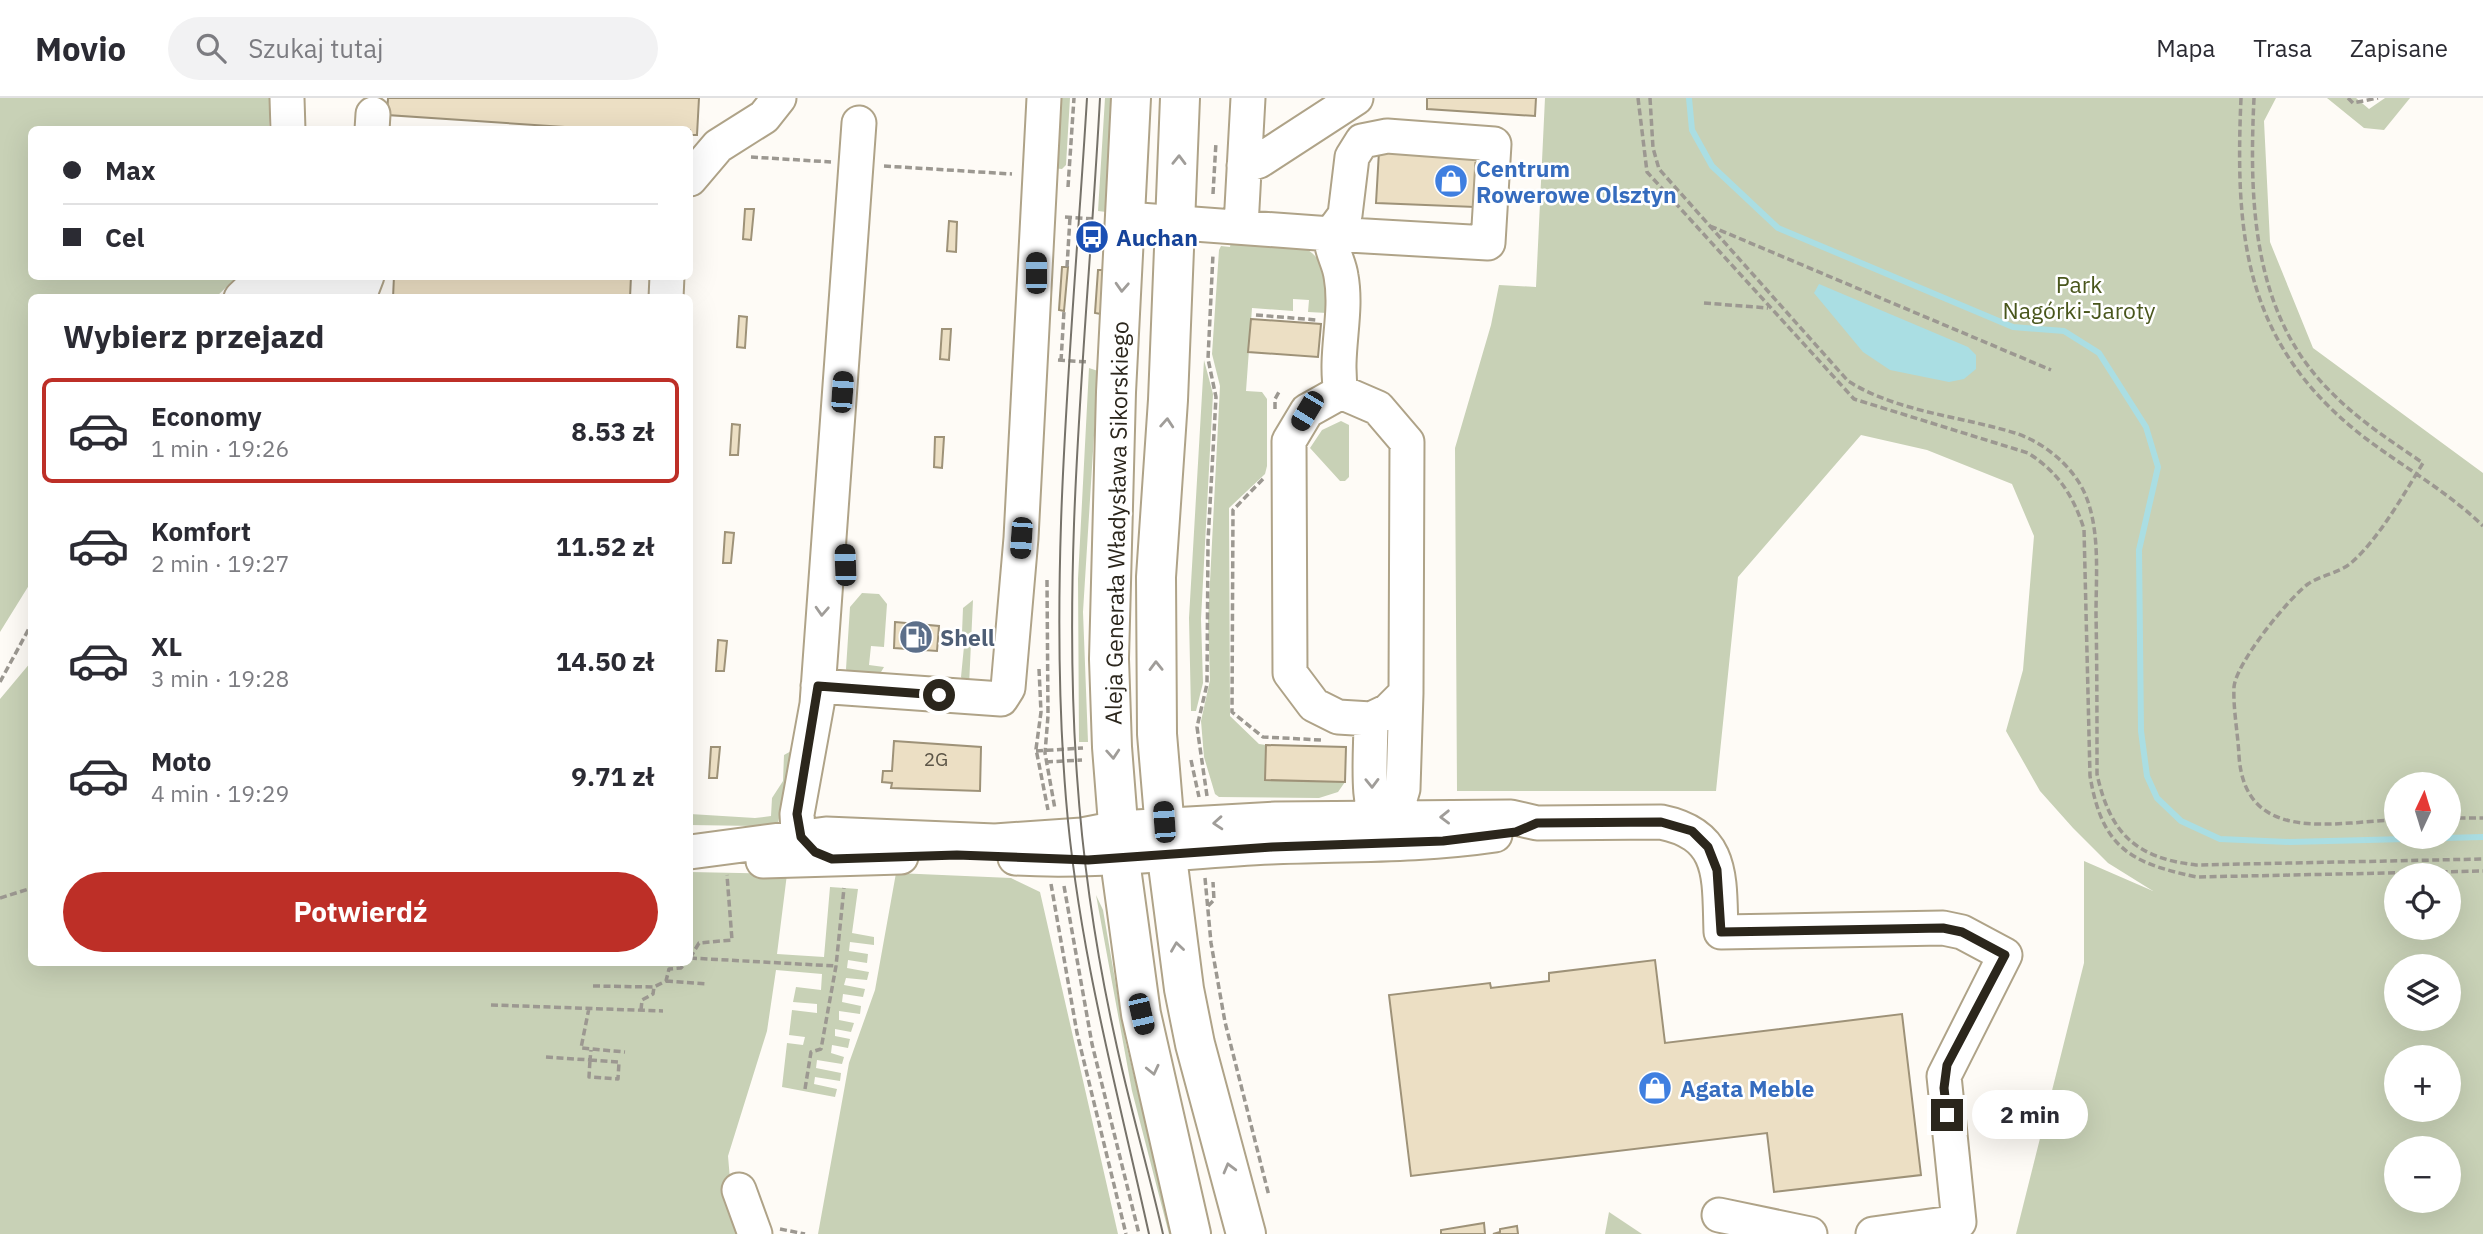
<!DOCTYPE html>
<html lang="pl">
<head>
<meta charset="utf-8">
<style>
  body { margin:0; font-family:"IBM Plex Sans",sans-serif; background:#f2f2f3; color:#2b2b33; height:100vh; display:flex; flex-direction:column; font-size:26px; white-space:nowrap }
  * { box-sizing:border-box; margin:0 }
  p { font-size:23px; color:#7c7c81 }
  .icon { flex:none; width:38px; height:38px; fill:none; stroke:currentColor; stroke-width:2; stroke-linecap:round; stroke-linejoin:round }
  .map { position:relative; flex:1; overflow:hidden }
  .side { position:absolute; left:28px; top:196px; width:665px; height:672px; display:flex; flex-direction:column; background:#fff; border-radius:10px; box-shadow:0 7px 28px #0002 }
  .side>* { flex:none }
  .guide { position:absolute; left:28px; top:28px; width:665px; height:154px; border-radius:10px; box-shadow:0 7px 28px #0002; display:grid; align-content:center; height:154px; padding:0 35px; background:#fff }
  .needle { width:46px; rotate:4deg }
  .tools { position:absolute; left:2384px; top:674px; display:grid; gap:14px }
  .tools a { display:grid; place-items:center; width:77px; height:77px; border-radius:50%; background:#fff; box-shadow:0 7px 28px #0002; font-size:35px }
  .end { position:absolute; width:32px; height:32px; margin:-16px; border:9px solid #2b261c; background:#fff; box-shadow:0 0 0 4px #fff }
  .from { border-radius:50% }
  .bubble { position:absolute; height:49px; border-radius:24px; background:#fff; box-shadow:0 7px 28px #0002; font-size:23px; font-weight:700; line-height:49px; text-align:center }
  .car { position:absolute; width:21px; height:42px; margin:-21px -10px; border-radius:9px; box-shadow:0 0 5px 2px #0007; background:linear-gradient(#222 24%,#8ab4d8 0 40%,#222 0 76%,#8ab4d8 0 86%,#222 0) }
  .guide b { display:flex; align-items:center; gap:24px; height:66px; font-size:26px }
  .guide b+b { border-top:2px solid #e1e1e2 }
  .guide i { width:18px; height:18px; background:#2b2b33 }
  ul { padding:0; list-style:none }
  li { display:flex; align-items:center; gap:21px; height:105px; margin:0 14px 10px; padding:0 21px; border:4px solid transparent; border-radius:10px }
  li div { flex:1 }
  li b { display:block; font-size:26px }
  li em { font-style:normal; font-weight:700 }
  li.current { border-color:#bd2f27 }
  li>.icon { width:63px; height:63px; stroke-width:1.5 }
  h2 { padding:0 35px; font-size:32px; line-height:84px }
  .cta { display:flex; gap:14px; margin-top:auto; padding:14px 35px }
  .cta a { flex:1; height:80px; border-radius:42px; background:#bd2f27; color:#fff; font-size:28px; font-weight:700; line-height:80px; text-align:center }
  header { display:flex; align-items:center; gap:42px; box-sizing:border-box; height:98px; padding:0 35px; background:#fff; border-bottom:2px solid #e1e1e2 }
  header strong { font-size:33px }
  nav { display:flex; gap:38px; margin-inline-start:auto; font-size:24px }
  .search { width:490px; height:63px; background:#f2f2f3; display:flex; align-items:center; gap:18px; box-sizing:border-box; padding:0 24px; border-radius:38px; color:#7c7c81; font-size:26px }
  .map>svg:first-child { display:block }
  .green { fill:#c8d1b6; fill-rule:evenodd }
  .water { fill:#aadee3 }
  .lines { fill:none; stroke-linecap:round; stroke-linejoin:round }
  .stream { stroke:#aadee3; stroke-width:6 }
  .building { fill:#ecdfc4; stroke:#9e9278; stroke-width:2 }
  .minor-casing { stroke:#afa388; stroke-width:37 }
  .major-casing { stroke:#afa388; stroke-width:42 }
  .path { stroke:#9c9891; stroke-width:3.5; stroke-dasharray:7 3.5; stroke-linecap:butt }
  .minor { stroke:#fff; stroke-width:33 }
  .major { stroke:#fff; stroke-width:38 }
  .tram { stroke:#767269; stroke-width:2 }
  .oneway { stroke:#a09d99 }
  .route { stroke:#2b261c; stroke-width:9 }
  .labels { text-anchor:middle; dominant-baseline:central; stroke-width:5; stroke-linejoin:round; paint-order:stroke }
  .number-label { font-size:19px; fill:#5b5446 }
  .shop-label { font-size:23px; font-weight:bold; fill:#366cbe; stroke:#fff; text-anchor:start }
  .transit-label { font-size:23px; font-weight:bold; fill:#164399; stroke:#fff; text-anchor:start }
  .park-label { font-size:23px; fill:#49561c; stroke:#fff }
  .street-label { font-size:23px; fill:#2b261c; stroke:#fff }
  .service-label { font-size:23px; font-weight:bold; fill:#4e5e75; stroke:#fff; text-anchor:start }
</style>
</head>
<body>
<header>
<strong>Movio</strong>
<div class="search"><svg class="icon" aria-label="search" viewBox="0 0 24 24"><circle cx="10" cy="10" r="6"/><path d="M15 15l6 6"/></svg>Szukaj tutaj</div>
<nav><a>Mapa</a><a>Trasa</a><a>Zapisane</a></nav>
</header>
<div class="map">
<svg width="2483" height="1136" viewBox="0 0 2483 1136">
  <rect width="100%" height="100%" fill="#fefbf6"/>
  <path class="green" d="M0,0H271L269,31L32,32V178L237,179L216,199L32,200L31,484L0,534Z
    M1057,0H1070L1066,67L1062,71L1052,70Z
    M1105,0H1115L1106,114L1098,113Z
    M1545,0H2276L2264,23L2270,144L2313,250L2483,375V1136H2016L2084,865V763L2153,793L2108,765L2073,730L2040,693L2006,633L2023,572L2034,438L2012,386L1927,352L1861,337L1738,479L1716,693H1457L1455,350L1491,227L1499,187L1536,189ZM2396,686H2448V738H2396ZM2396,777H2448V830H2396ZM2396,868H2448V920H2396ZM2396,959H2448V1012H2396ZM2396,1050H2448V1102H2396Z
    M2327,0H2356L2369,11L2385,0H2410L2384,32L2364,30Z
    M1231,143L1301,148C1331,162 1323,188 1327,215L1308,214L1309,202L1293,201V213L1252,210L1246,293L1262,294L1267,301V368L1265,376L1229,410L1230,618L1259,646L1266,647V682L1345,684L1338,694L1319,700L1219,699L1215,696L1204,659L1201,623L1210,582L1208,523L1220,288L1212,256L1219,152L1221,148L1230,149Z
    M1204,262L1213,296L1201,521L1203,585L1196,613H1191L1189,520Z
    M1089,270L1098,273L1083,514L1088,644H1079L1078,481Z
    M1341,323L1349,327V379L1345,383H1340L1310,350L1322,332Z
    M862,495L879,496L887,506L884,549L871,548L869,567L884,569L878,579L850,577L846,571L850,509Z
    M973,502L969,588H966L961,579L965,538L962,535L963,510Z
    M31,564L32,864H690V774L787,776L777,856L824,859L830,789L858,791L852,835L874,839V847L850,844L849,853L868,856L867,865L848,862L847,870L869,874L867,882L846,880L844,887L865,891L863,899L843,896L842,904L861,908L860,916L839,913V922L854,925L851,934L835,931V938L850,941L848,950L832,947L831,955L844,959L842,966L817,962L816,970L841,975L840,983L815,979L814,986L837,991L835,999L782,989L787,945L803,947L805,939L789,937L792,912L817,915V906L793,904L796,889L821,892L822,876L776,872L767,933L728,1058L731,1093L740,1136H0V601Z
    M793,652V695H784L778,725L755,728L690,727V716L755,720L771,718L772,700L783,683L784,657Z
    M896,775L1011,780L1040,794L1118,1136H818L849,965L875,892Z
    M1096,797L1103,812L1126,945L1172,1136H1169L1132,993Z
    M1609,1114L1642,1136H1605Z"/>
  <path class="water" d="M1819,186L1968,249L1976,257V271L1964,281L1949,284L1890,272L1863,254L1814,195Z"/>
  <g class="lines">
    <path class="stream" d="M1689,0L1692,32L1712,68L1778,130L2013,229L2064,233L2099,255L2146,329L2158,369L2139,452L2141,633L2147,678L2157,700L2181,723L2220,741L2290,744L2483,739"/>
  </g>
  <path class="building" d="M388,0H699L697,37H690V32H610L387,17Z
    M1427,0H1536L1535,18L1427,11Z
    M1379,53L1477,57L1475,109L1376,105Z
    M745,111H754L751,142L743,141Z
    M949,123L957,124L956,154L947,153Z
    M1062,169H1068L1064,213L1059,212Z
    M1098,172H1104L1101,216L1095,215Z
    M394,178H631L630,200H393Z
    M739,218L747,219L745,250L737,249Z
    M1251,221L1321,226L1318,259L1248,254Z
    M942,231H951L949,262L940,261Z
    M732,326L740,327L738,357H730Z
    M935,339H944L942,370L934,369Z
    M725,434L734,435L731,465H723Z
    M895,524L939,528L937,553L894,550Z
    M718,542L727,543L724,573H716Z
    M894,643L981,649L980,693L891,690L892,685L882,684L883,673H892Z
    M1266,647L1346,649L1345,684L1265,682Z
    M711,649H720L717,680H709Z
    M1655,862L1665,945L1902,916L1921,1077L1774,1094L1767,1035L1411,1078L1389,897L1490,885L1491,890L1549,883V875Z
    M1484,1125L1485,1136H1441V1132Z
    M1517,1128L1518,1136H1493L1500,1134V1131Z"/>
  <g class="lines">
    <g class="minor-casing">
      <path id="minor" d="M287,0L288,32
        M372,32L373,16
        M1387,38L1494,46L1488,145L1331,136L1345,117L1352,59L1362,43Z
        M1244,68L1259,63L1356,0
        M690,81L718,48L764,19L779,0
        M1126,121L1331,136C1330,152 1339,163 1341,178C1348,216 1334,256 1341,294
        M1241,128L1248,0
        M274,178L293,194L359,199L367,178
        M241,200L264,178
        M666,200L667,178
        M1341,294L1378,310L1407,344L1406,595L1388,613L1371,621L1338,619L1314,607L1290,575L1289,343L1307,313Z
        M818,588L1001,601L1008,590L1021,440L1044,0
        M1371,621C1371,659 1365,705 1382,739
        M1388,741L1403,691L1406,595
        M690,754L826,736L995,743L1082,737L1118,730L1276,721L1511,719L1537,725L1661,724C1725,737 1719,780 1721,834L1943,830L1962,834L2005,857L1944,978L1959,1124L1873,1136
        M816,754L798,734L797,716L817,606L859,25
        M1015,760C1101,765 1185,753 1271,749C1346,746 1421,748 1495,737
        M763,763L901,759
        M739,1092L755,1136
        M1719,1117L1810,1136"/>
    </g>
    <g class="major-casing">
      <path id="major" d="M1131,0L1116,294L1109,561L1112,649L1122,777L1141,916L1191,1136
        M1180,0L1168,302L1156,479L1157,636L1168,767L1184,891L1195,946L1246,1136"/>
    </g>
    <path class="path" d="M1638,0L1647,74L1854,301L2028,355C2058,374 2073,397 2084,431L2090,678C2102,749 2129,765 2197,779L2483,773
      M1650,0L1653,50L1659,71L1848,283C1897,314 1960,318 2015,335C2044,344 2076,370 2087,401C2100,436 2096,479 2096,516C2097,570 2097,623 2097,676C2110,735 2135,760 2196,767L2483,761
      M2241,0C2235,136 2244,241 2355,332C2397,366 2444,390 2483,428
      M2254,0C2249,103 2252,217 2331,294C2358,322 2391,343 2423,365C2404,396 2378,442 2351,465C2339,475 2321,477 2308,486C2288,501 2236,565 2234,589C2233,611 2238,636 2239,658C2245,747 2333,724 2396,722
      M2348,0L2353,5L2378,0
      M751,59L831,64
      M884,68L1012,76
      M1068,89L1074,0
      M1213,96L1216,44
      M1065,119L1095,121
      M1710,128L2051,272
      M1067,169L1070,119
      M1704,205L1768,210
      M1256,217L1316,222
      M1058,262L1088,264
      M1061,263L1064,213
      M1275,311V301L1279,294
      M1263,381L1233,412L1232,614L1263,639L1321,642
      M1047,482L1048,618L1045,655L1055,711
      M1039,571L1041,614L1036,651L1048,712
      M0,584L32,525
      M1036,653L1083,650
      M1191,662L1199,699
      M1046,664L1082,662
      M1207,698L1197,629L1207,586L1208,443L1216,299L1208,261L1213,156
      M2448,720H2483
      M1205,780L1211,845L1225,924L1269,1098
      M1051,786L1077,935L1126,1136
      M1064,788L1092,946L1139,1136
      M0,800L32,790
      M1208,808L1214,802L1213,784
      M690,860L836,868
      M690,860L699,845L732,842L727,777
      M666,883L707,886
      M593,888L654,889
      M491,907L663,913
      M589,910L581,950L625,954
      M641,912L642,902L653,896L654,889L666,883L669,871L681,870L686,864
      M546,959L590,962L591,952
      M590,962L619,964L618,981L589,979Z
      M805,991L811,954L821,951L836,868L844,790
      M780,1131L805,1136"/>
    <use href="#minor" class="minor"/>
    <use href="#major" class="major"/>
    <path class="tram" d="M1087,0C1073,233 1047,468 1066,701C1078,850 1117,991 1149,1136
      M1100,0C1088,225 1061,453 1077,678C1083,766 1096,854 1115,940C1129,1006 1148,1070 1163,1136"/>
  </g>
  <defs><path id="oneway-chevron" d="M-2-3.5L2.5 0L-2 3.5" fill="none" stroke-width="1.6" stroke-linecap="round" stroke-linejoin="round" transform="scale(1.75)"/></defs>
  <g class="oneway">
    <use href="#oneway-chevron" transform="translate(1179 62) rotate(-89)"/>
    <use href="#oneway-chevron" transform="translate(1122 189) rotate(93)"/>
    <use href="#oneway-chevron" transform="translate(1167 325) rotate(-86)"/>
    <use href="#oneway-chevron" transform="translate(822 513) rotate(93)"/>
    <use href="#oneway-chevron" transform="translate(1156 568) rotate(-91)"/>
    <use href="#oneway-chevron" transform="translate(1113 656) rotate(86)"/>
    <use href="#oneway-chevron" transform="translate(1372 685) rotate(89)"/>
    <use href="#oneway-chevron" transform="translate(1445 719) rotate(179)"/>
    <use href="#oneway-chevron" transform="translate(1218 725) rotate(176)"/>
    <use href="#oneway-chevron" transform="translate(1177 849) rotate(-98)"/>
    <use href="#oneway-chevron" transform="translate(1153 972) rotate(77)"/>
    <use href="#oneway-chevron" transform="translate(1229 1070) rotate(-105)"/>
  </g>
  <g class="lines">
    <path class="route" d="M939,597L818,588L797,716L801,739L815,754L832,761L957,757L1088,762L1272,749L1443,743L1516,734L1537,725L1661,724L1692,733L1708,749L1717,772L1721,834L1943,830L1962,834L2005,857L1947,967L1944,990L1947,1017"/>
  </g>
  <defs>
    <g id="shop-disc" transform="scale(1.75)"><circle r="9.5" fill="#3f7fe0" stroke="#fff"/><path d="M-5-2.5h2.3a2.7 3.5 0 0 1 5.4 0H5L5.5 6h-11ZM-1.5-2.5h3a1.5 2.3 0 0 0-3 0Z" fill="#fff"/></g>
    <g id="bus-disc" transform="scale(1.75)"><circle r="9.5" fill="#1a4fb4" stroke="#fff"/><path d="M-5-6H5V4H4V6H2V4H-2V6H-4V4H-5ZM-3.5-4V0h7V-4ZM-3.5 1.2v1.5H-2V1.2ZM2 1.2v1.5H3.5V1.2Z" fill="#fff"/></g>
    <g id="fuel-disc" transform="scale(1.75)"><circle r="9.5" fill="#5c6f8a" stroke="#fff"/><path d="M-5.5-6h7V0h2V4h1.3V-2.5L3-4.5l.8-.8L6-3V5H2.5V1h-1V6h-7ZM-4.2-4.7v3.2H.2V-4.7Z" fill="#fff"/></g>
  </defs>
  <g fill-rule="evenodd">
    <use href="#shop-disc" x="1451" y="83"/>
    <use href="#bus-disc" x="1092" y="139"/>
    <use href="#fuel-disc" x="916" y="539"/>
    <use href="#shop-disc" x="1655" y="990"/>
  </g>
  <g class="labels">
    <g class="number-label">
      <text x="936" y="661">2G</text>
    </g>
    <g class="shop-label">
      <text x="1476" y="70">Centrum<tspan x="1476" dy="26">Rowerowe Olsztyn</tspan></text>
      <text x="1680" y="990">Agata Meble</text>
    </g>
    <g class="transit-label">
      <text x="1116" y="139">Auchan</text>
    </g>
    <g class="park-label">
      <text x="2079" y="186">Park<tspan x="2079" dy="26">Nagórki-Jaroty</tspan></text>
    </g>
    <g class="street-label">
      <text transform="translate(1116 425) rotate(-89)">Aleja Generała Władysława Sikorskiego</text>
    </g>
    <g class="service-label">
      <text x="940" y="539">Shell</text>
    </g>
  </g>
</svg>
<div class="tools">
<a><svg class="needle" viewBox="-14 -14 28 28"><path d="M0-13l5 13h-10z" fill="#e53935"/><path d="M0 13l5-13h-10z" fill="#7c7c81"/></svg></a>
<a><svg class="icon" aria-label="locate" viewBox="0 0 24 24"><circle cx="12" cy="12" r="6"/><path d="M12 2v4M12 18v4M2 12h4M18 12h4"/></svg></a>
<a><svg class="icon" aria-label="layers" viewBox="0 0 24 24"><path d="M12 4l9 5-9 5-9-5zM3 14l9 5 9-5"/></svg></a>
<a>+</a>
<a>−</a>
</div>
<i class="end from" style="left:939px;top:597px"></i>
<i class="end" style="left:1947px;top:1017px"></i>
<div class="bubble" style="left:1972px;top:992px;width:116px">2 min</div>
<i class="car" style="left:1036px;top:175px;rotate:0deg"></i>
<i class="car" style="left:842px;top:294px;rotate:4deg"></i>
<i class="car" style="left:1307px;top:313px;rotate:211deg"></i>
<i class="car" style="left:1021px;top:440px;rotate:184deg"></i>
<i class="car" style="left:845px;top:467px;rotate:358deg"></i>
<i class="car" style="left:1164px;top:724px;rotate:356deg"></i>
<i class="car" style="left:1141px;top:916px;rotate:167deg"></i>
<div class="guide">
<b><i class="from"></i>Max</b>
<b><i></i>Cel</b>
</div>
<section class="side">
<h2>Wybierz przejazd</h2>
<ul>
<li class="current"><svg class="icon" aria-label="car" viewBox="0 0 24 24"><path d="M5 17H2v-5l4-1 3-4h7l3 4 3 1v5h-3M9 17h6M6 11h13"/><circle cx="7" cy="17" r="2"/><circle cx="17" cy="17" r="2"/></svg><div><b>Economy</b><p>1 min · 19:26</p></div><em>8.53 zł</em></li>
<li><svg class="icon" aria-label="car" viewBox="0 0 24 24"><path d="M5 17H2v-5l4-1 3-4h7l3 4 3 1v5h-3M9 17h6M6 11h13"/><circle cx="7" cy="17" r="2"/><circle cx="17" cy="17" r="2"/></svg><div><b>Komfort</b><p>2 min · 19:27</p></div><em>11.52 zł</em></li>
<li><svg class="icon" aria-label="car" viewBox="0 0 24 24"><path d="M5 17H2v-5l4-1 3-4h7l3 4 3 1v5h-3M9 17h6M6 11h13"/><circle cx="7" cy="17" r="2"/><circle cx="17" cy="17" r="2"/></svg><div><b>XL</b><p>3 min · 19:28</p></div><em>14.50 zł</em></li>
<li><svg class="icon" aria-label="car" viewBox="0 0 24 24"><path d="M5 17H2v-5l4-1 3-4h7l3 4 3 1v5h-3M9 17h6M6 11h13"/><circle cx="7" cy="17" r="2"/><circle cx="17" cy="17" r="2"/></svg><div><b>Moto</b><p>4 min · 19:29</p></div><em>9.71 zł</em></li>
</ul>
<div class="cta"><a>Potwierdź</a></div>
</section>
</div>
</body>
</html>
